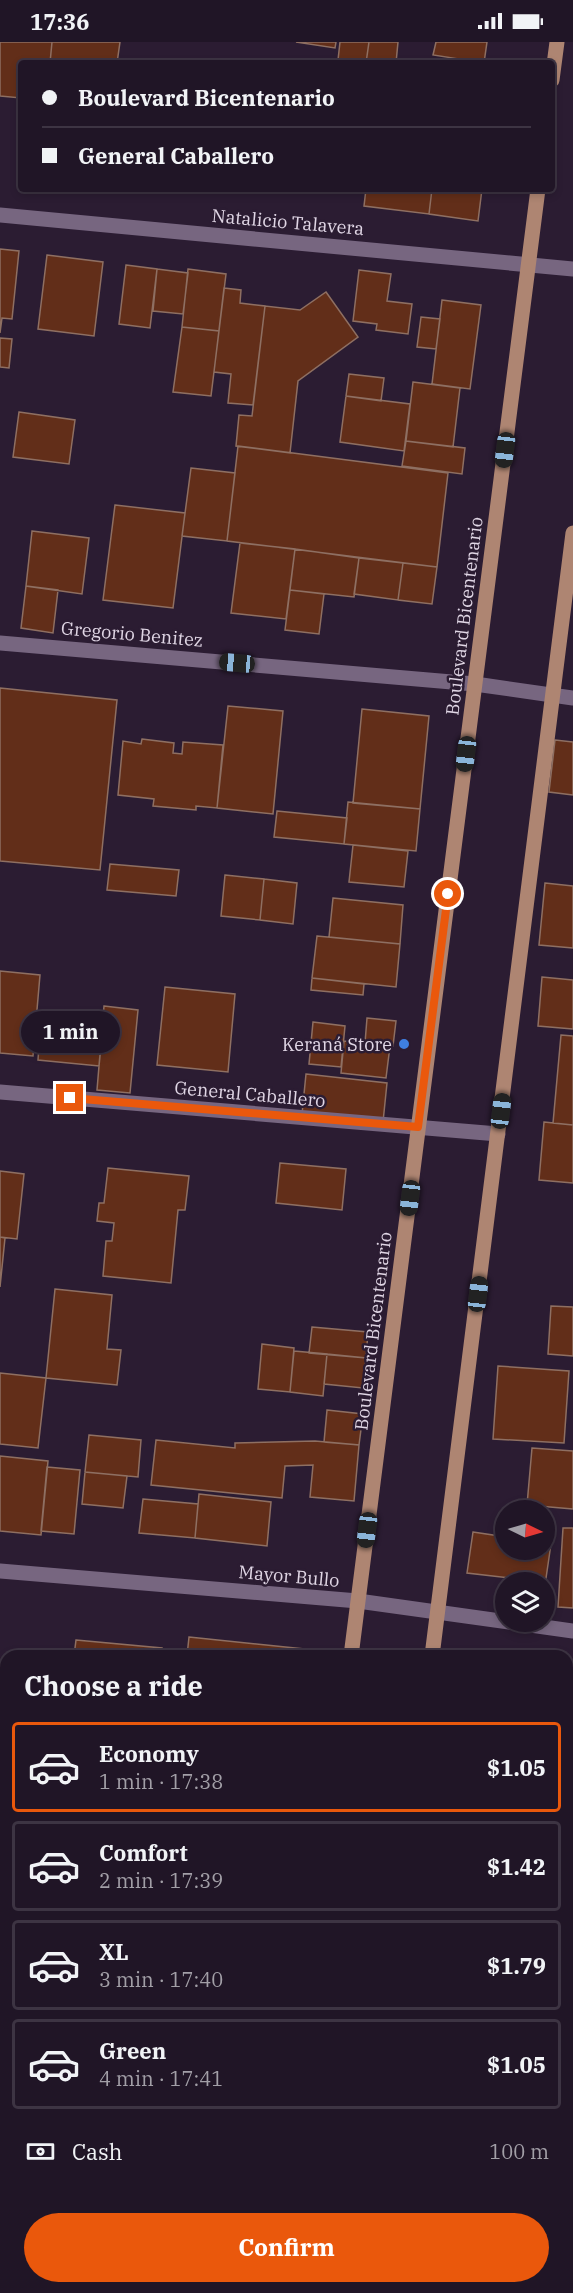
<!DOCTYPE html>
<html lang="en">
<head>
<meta charset="utf-8">
<style>
  body { margin:0; font-family:"IBM Plex Serif",serif; background:#2d2232; color:#f1f3f6; height:100vh; display:flex; flex-direction:column; font-size:22px; white-space:nowrap }
  * { box-sizing:border-box; margin:0 }
  p { font-size:20px; color:#a29fa7 }
  .icon { flex:none; width:33px; height:33px; fill:none; stroke:currentColor; stroke-width:2; stroke-linecap:round; stroke-linejoin:round }
  .map { position:relative; flex:1; overflow:hidden }
  .sheet { position:absolute; left:0px; top:1608px; width:573px; height:644px; display:flex; flex-direction:column; background:#201526; border-radius:18px 18px 0 0; box-shadow:0 3px 9px #0003,0 0 0 2px #3d3443 }
  .sheet>* { flex:none }
  .hud { position:absolute; left:18px; top:18px; width:537px; height:132px; border-radius:6px; box-shadow:0 3px 9px #0003,0 0 0 2px #3d3443; display:grid; align-content:center; height:132px; padding:0 24px; background:#201526 }
  .needle { width:39px; rotate:95deg }
  .tools { position:absolute; left:495px; top:1458px; display:grid; gap:12px }
  .tools a { display:grid; place-items:center; width:60px; height:60px; border-radius:50%; background:#201526; box-shadow:0 3px 9px #0003,0 0 0 2px #3d3443; font-size:30px }
  .end { position:absolute; width:27px; height:27px; margin:-14px; border:8px solid #ea580c; background:#fff; box-shadow:0 0 0 3px #fff }
  .from { border-radius:50% }
  .bubble { position:absolute; height:42px; border-radius:21px; background:#201526; box-shadow:0 3px 9px #0003,0 0 0 2px #3d3443; font-size:20px; font-weight:700; line-height:42px; text-align:center }
  .car { position:absolute; width:18px; height:36px; margin:-18px -9px; border-radius:8px; box-shadow:0 0 4px 2px #0007; background:linear-gradient(#222 24%,#8ab4d8 0 40%,#222 0 76%,#8ab4d8 0 86%,#222 0) }
  .hud b { display:flex; align-items:center; gap:21px; height:57px; font-size:22px }
  .hud b+b { border-top:2px solid #3d3443 }
  .hud i { width:15px; height:15px; background:#f1f3f6 }
  ul { padding:0; list-style:none }
  li { display:flex; align-items:center; gap:18px; height:90px; margin:0 12px 9px; padding:0 12px; border:3px solid #3d3443; border-radius:6px }
  li div { flex:1 }
  li b { display:block; font-size:22px }
  li em { font-style:normal; font-weight:700 }
  li.on { border-color:#ea580c }
  li>.icon { width:54px; height:54px; stroke-width:1.5 }
  h2 { padding:0 24px; font-size:27px; line-height:72px }
  .pay { display:flex; align-items:center; gap:15px; height:66px; padding:0 24px; font-size:22px }
  .pay p { margin-inline-start:auto }
  .primary-button { display:flex; gap:12px; margin-top:auto; padding:12px 24px }
  .primary-button a { flex:1; height:69px; border-radius:36px; background:#ea580c; color:#fff; font-size:24px; font-weight:700; line-height:69px; text-align:center }
  .status { display:flex; justify-content:space-between; align-items:center; height:42px; padding:0 30px; background:#201526; direction:ltr }
  .status svg { height:16px; fill:currentColor }
  .map>svg:first-child { display:block }
  .building { fill:#622e19; stroke:#8e6f62; stroke-width:1.5 }
  .lines { fill:none; stroke-linecap:round; stroke-linejoin:round }
  .minor { stroke:#776680; stroke-width:15 }
  .major { stroke:#ae8572; stroke-width:15 }
  .route { stroke:#ea580c; stroke-width:8 }
  .shop-dot { fill:#3f7fe0; stroke:#2b1c32; stroke-width:2 }
  .labels { text-anchor:middle; dominant-baseline:central; stroke-width:5; stroke-linejoin:round; paint-order:stroke }
  .street-label { font-size:18px; fill:#e0d6e5; stroke:#2b1c32 }
  .poi-label { font-size:18px; fill:#e0d6e5; stroke:#2b1c32; text-anchor:end }
</style>
</head>
<body>
<div class="status"><b>17:36</b><svg viewBox="0 0 49 12"><path d="M0 12V9h3v3zM5 12V6h3v6zM10 12V3h3v9zM15 12V0h3v12zM26 1h20v11H26zM47 4h2v5h-2z"/></svg></div>
<div class="map">
<svg width="573" height="2251" viewBox="0 0 573 2251">
  <rect width="100%" height="100%" fill="#2b1c32"/>
  <path class="building" d="M0,0H52L50,21H21V56L0,54Z
    M52,0H120L117,21H50Z
    M296,0H336L335,6Z
    M340,0H369L366,21L338,18Z
    M369,0H398L396,21H366Z
    M436,0H487L484,21L433,13Z
    M366,147H432L429,172L364,164Z
    M432,147H482L478,179L429,172Z
    M0,207L19,209L12,277L2,276L0,291Z
    M47,213L103,220L94,294L38,287Z
    M126,223L157,227L150,286L119,282Z
    M157,227L188,231L183,272L153,269Z
    M188,227L226,232L219,289L182,285Z
    M359,228L391,232L387,259L412,262L408,292L376,288L377,282L353,279Z
    M224,246L241,248L240,261L265,264L253,363L228,361L231,332L214,330Z
    M326,250L358,295L298,339L290,411L236,404L239,373L252,374L265,264L300,268Z
    M442,258L481,263L470,347L432,342Z
    M421,275L440,277L436,307L417,305Z
    M182,285L219,289L211,354L173,350Z
    M0,296L12,297L9,326L0,325Z
    M349,332L384,336L381,359L346,354Z
    M413,340L460,346L453,405L406,399Z
    M346,354L410,362L404,409L340,400Z
    M19,370L75,378L69,422L13,415Z
    M406,399L465,406L462,432L402,424Z
    M238,404L448,431L437,525L227,499Z
    M191,426L235,431L227,499L182,494Z
    M115,463L185,471L173,566L103,558Z
    M32,489L89,496L82,552L26,544Z
    M240,501L295,507L286,577L231,571Z
    M295,507L359,516L354,555L290,548Z
    M359,516L403,521L398,558L354,552Z
    M403,521L437,525L432,562L398,558Z
    M26,544L58,548L53,591L21,586Z
    M290,548L324,552L319,592L285,588Z
    M0,646L117,658L100,828L0,819Z
    M228,664L283,669L273,772L217,766Z
    M362,667L429,674L420,767L353,761Z
    M142,697L174,701L173,711L182,712L183,700L223,703L217,766L196,764V768L153,764L154,757L118,753L123,699L141,702Z
    M555,698L573,700V753L549,750Z
    M348,760L420,767L416,809L344,802Z
    M277,769L347,776L344,802L274,795Z
    M353,803L408,809L404,845L349,840Z
    M110,822L179,828L176,854L107,848Z
    M225,833L264,837L260,878L221,874Z
    M264,837L297,841L293,882L260,878Z
    M545,841L573,844V906L539,903Z
    M333,856L403,863L400,902L329,895Z
    M317,894L400,902L396,945L312,936Z
    M0,929L40,933L33,1014L0,1011Z
    M542,935L573,938V987L538,984Z
    M312,936L364,942L363,953L311,948Z
    M165,945L235,952L228,1030L157,1023Z
    M104,964L138,968L130,1051L97,1048Z
    M54,968L89,972L86,994L102,996L99,1024L38,1018L40,990L52,991Z
    M367,976L396,979L393,1004L365,1001Z
    M313,980L345,984L341,1025L309,1022Z
    M561,993L573,994V1083L553,1081Z
    M344,999L390,1004L386,1036L341,1031Z
    M306,1032L387,1041L383,1080L302,1072Z
    M544,1080L573,1083V1141L539,1138Z
    M280,1121L346,1127L342,1168L276,1161Z
    M108,1126L189,1134L185,1168H178L171,1241L103,1234L106,1199H112L114,1181L97,1179L99,1161H104Z
    M0,1129L24,1132L17,1197L0,1195Z
    M0,1195L5,1196L0,1245Z
    M55,1247L112,1253L107,1307L121,1308L117,1343L46,1336Z
    M551,1264L573,1265V1314L548,1312Z
    M312,1285L368,1290L366,1316L309,1311Z
    M262,1302L294,1306L290,1350L258,1347Z
    M294,1309L327,1312L323,1354L290,1350Z
    M327,1312L366,1316L363,1346L324,1342Z
    M498,1324L569,1329L564,1401L493,1397Z
    M0,1331L46,1336L38,1406L0,1402Z
    M327,1368L363,1372L359,1403L324,1400Z
    M89,1393L141,1398L138,1435L85,1430Z
    M156,1398L235,1406V1401L315,1399L359,1403L354,1459L310,1455L313,1423L285,1424L282,1456L151,1443Z
    M532,1406L573,1409V1467L527,1463Z
    M0,1414L48,1419L41,1493L0,1489Z
    M47,1425L80,1428L74,1492L41,1489Z
    M85,1430L127,1434L123,1466L82,1462Z
    M199,1452L271,1460L267,1504L195,1496Z
    M143,1457L198,1462L195,1496L139,1491Z
    M563,1486H573V1566L558,1565Z
    M473,1490L506,1495V1508H544V1501L551,1502L545,1543L544,1540L467,1531Z
    M189,1595L314,1608V1614H187Z
    M76,1598L162,1606L161,1614H74Z
    M567,1655H573L568,1701H567Z
    M573,1660V1752L567,1751V1707Z
    M0,1899L6,1900V1926L0,1925Z
    M0,1931H6V2011L0,2010Z
    M0,2210L6,2211L3,2251H0Z
    M48,2246H101L100,2251H48Z
    M130,2246H234V2249L249,2251H129Z"/>
  <g class="lines">
    <path class="minor" d="M0,173L573,227
      M0,601L475,642L573,656
      M0,1050L498,1092
      M0,1529L358,1559L573,1589
      M0,2044L6,2045"/>
    <path class="major" d="M552,38L557,0
      M351,1614L538,147
      M432,1614L573,491
      M270,2251L271,2246
      M352,2251L353,2246"/>
  </g>
  <g class="lines">
    <path class="route" d="M70,1056L418,1085L448,852"/>
  </g>
  <circle class="shop-dot" cx="404" cy="1002" r="6"/>
  <g class="labels">
    <g class="street-label">
      <text transform="translate(288 180) rotate(5)">Natalicio Talavera</text>
      <text transform="translate(464 574) rotate(-83)">Boulevard Bicentenario</text>
      <text transform="translate(132 592) rotate(5)">Gregorio Benitez</text>
      <text transform="translate(250 1052) rotate(5)">General Caballero</text>
      <text transform="translate(373 1289) rotate(-83)">Boulevard Bicentenario</text>
      <text transform="translate(289 1534) rotate(5)">Mayor Bullo</text>
    </g>
    <g class="poi-label">
      <text x="392" y="1002">Keraná Store</text>
    </g>
  </g>
</svg>
<div class="tools">
<a><svg class="needle" viewBox="-14 -14 28 28"><path d="M0-13l5 13h-10z" fill="#e53935"/><path d="M0 13l5-13h-10z" fill="#a29fa7"/></svg></a>
<a><svg class="icon" aria-label="layers" viewBox="0 0 24 24"><path d="M12 4l9 5-9 5-9-5zM3 14l9 5 9-5"/></svg></a>
</div>
<i class="end from" style="left:448px;top:852px"></i>
<i class="end" style="left:70px;top:1056px"></i>
<div class="bubble" style="left:21px;top:969px;width:99px">1 min</div>
<i class="car" style="left:505px;top:408px;rotate:187deg"></i>
<i class="car" style="left:237px;top:621px;rotate:275deg"></i>
<i class="car" style="left:466px;top:712px;rotate:187deg"></i>
<i class="car" style="left:501px;top:1069px;rotate:7deg"></i>
<i class="car" style="left:410px;top:1156px;rotate:187deg"></i>
<i class="car" style="left:478px;top:1252px;rotate:7deg"></i>
<i class="car" style="left:367px;top:1488px;rotate:187deg"></i>
<div class="hud">
<b><i class="from"></i>Boulevard Bicentenario</b>
<b><i></i>General Caballero</b>
</div>
<section class="sheet">
<h2>Choose a ride</h2>
<ul>
<li class="on"><svg class="icon" aria-label="car" viewBox="0 0 24 24"><path d="M5 17H2v-5l4-1 3-4h7l3 4 3 1v5h-3M9 17h6M6 11h13"/><circle cx="7" cy="17" r="2"/><circle cx="17" cy="17" r="2"/></svg><div><b>Economy</b><p>1 min · 17:38</p></div><em>$1.05</em></li>
<li><svg class="icon" aria-label="car" viewBox="0 0 24 24"><path d="M5 17H2v-5l4-1 3-4h7l3 4 3 1v5h-3M9 17h6M6 11h13"/><circle cx="7" cy="17" r="2"/><circle cx="17" cy="17" r="2"/></svg><div><b>Comfort</b><p>2 min · 17:39</p></div><em>$1.42</em></li>
<li><svg class="icon" aria-label="car" viewBox="0 0 24 24"><path d="M5 17H2v-5l4-1 3-4h7l3 4 3 1v5h-3M9 17h6M6 11h13"/><circle cx="7" cy="17" r="2"/><circle cx="17" cy="17" r="2"/></svg><div><b>XL</b><p>3 min · 17:40</p></div><em>$1.79</em></li>
<li><svg class="icon" aria-label="car" viewBox="0 0 24 24"><path d="M5 17H2v-5l4-1 3-4h7l3 4 3 1v5h-3M9 17h6M6 11h13"/><circle cx="7" cy="17" r="2"/><circle cx="17" cy="17" r="2"/></svg><div><b>Green</b><p>4 min · 17:41</p></div><em>$1.05</em></li>
</ul>
<div class="pay"><svg class="icon" aria-label="cash" viewBox="0 0 24 24"><path d="M3 7h18v10H3z"/><circle cx="12" cy="12" r="2"/></svg>Cash<p>100 m</p></div>
<div class="primary-button"><a>Confirm</a></div>
</section>
</div>
</body>
</html>
